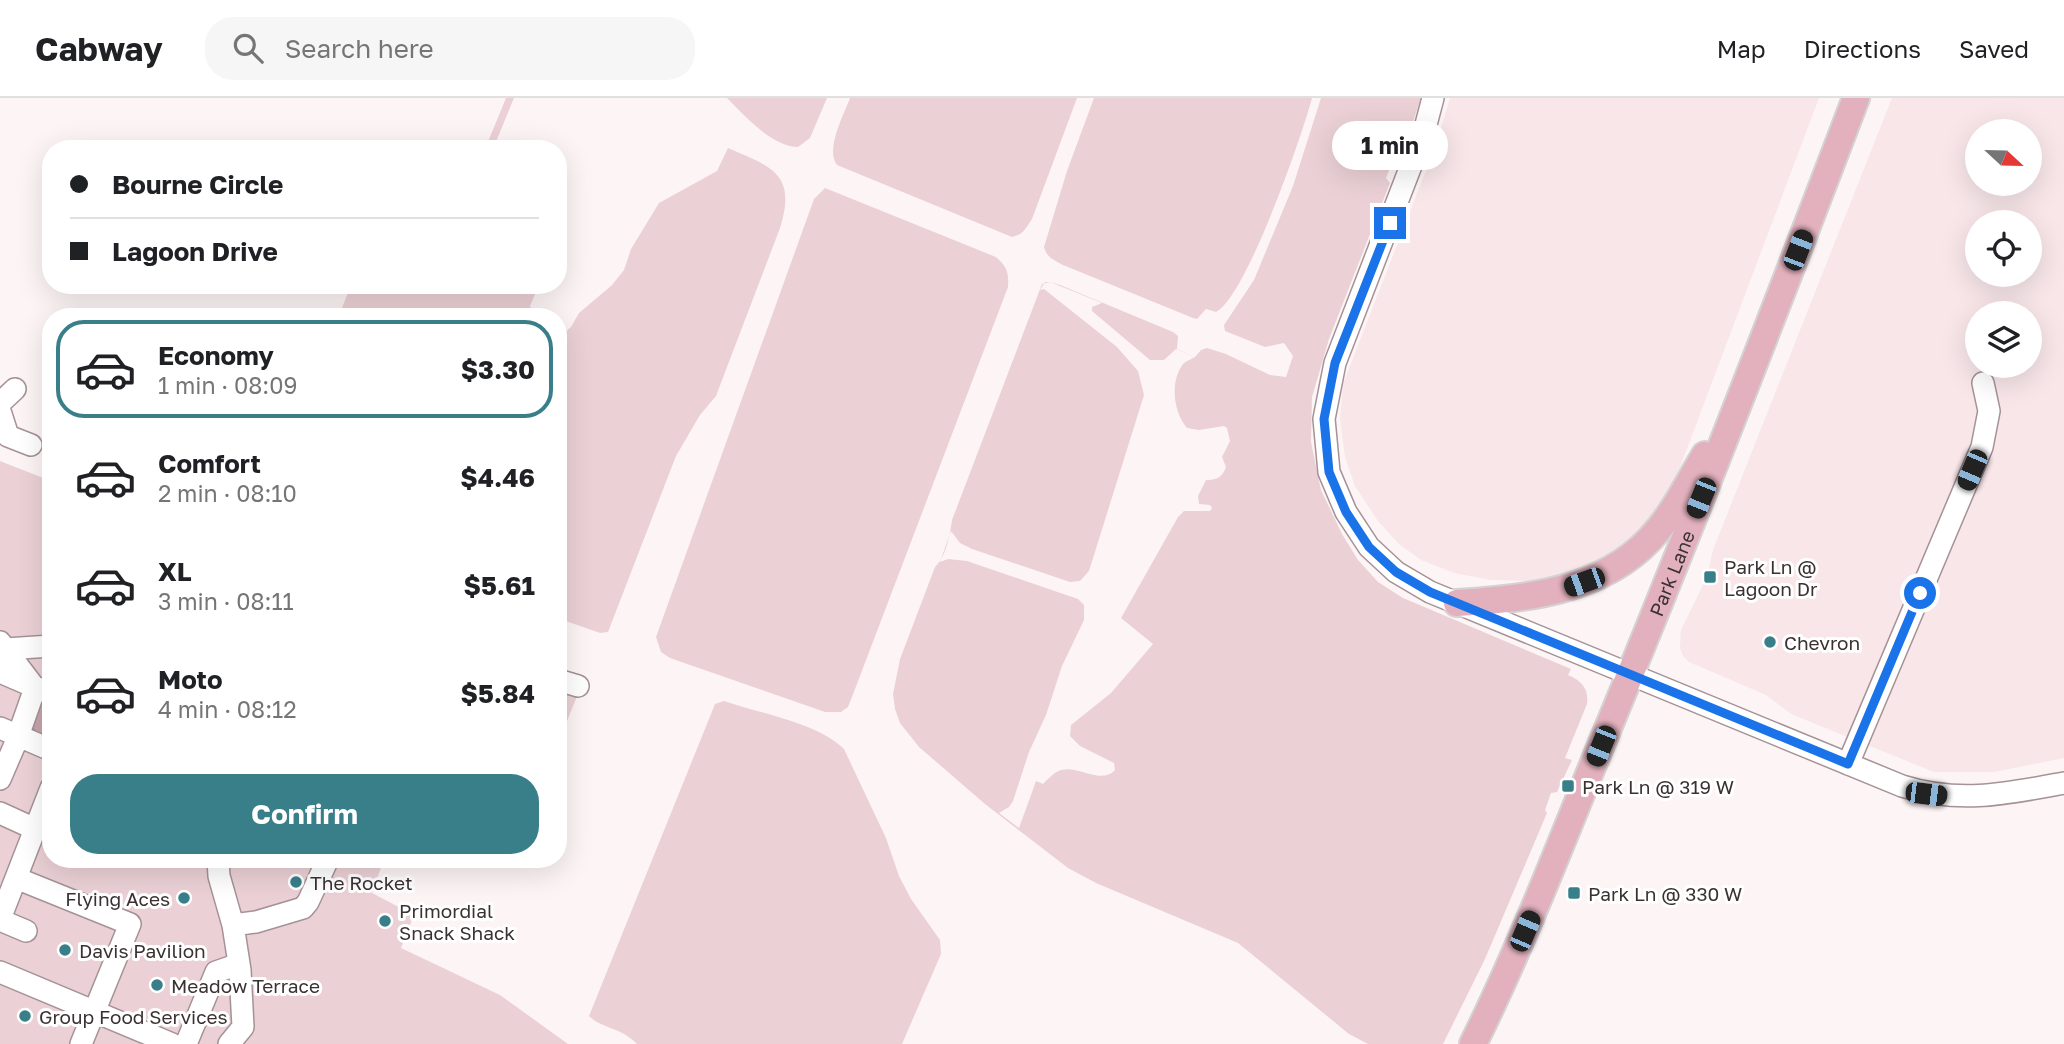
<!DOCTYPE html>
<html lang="en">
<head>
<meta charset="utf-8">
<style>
  body { margin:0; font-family:"Golos Text",sans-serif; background:#f6f6f6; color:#202124; height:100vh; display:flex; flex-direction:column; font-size:26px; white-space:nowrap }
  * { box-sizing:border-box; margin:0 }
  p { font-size:23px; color:#757577 }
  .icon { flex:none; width:38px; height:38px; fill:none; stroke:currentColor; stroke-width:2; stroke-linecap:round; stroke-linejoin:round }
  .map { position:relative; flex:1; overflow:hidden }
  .side { position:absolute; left:42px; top:210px; width:525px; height:560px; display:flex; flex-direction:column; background:#fff; border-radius:28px; box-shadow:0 7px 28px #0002 }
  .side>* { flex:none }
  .banner { position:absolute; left:42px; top:42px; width:525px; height:154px; border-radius:28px; box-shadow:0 7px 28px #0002; display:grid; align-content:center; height:154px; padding:0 28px; background:#fff }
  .needle { width:46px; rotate:112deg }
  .tools { position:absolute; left:1965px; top:21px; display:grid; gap:14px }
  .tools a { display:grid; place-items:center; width:77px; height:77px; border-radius:50%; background:#fff; box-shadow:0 7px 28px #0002; font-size:35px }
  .end { position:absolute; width:32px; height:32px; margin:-16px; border:9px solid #1a73e8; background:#fff; box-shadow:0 0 0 4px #fff }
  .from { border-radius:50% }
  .bubble { position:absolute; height:49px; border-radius:24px; background:#fff; box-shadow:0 7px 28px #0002; font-size:23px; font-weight:700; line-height:49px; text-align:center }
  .car { position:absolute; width:21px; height:42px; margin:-21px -10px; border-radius:9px; box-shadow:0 0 5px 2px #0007; background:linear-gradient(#222 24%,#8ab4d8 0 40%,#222 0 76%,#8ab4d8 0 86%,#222 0) }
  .banner b { display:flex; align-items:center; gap:24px; height:66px; font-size:26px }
  .banner b+b { border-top:2px solid #e0e0e0 }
  .banner i { width:18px; height:18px; background:#202124 }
  ul { padding:12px 0 0; list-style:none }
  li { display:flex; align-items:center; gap:21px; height:98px; margin:0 14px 10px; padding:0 14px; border:4px solid transparent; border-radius:28px }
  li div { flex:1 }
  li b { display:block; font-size:26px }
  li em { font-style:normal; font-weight:700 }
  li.selected { border-color:#397f8a }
  li>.icon { width:63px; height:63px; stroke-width:1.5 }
  .button { display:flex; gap:14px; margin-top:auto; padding:14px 28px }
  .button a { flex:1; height:80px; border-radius:28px; background:#397f8a; color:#fff; font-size:28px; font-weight:700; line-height:80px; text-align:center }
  header { display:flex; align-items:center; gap:42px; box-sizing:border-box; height:98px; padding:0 35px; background:#fff; border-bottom:2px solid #e0e0e0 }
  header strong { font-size:33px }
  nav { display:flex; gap:38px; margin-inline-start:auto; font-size:24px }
  .search { width:490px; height:63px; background:#f6f6f6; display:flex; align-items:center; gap:18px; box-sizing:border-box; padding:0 24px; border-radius:28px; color:#757577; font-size:26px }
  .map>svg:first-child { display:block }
  .built { fill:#f8e6e9; fill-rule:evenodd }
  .green { fill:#ebd1d6; fill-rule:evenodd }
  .water { fill:#c7a4ab; stroke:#9d8287; stroke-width:2 }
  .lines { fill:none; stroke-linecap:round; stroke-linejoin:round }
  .minor-casing { stroke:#a59296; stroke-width:24 }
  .major-casing { stroke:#d4d2d2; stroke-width:30 }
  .minor { stroke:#fff; stroke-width:21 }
  .major { stroke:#e3b1bd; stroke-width:26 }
  .route { stroke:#1a73e8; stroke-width:9 }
  .poi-dot { fill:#397f8a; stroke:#fff; stroke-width:2.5 }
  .labels { text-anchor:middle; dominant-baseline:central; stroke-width:6; stroke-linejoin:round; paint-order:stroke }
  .poi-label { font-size:19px; fill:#3a3133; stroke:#fff; text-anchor:start }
  .street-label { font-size:19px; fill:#3a3133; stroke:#fff }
</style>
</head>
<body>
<header>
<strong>Cabway</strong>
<div class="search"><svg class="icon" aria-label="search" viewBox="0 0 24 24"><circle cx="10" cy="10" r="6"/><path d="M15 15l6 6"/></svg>Search here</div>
<nav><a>Map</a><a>Directions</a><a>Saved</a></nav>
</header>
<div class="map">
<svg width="2064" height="946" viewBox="0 0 2064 946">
  <rect width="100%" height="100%" fill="#fdf4f6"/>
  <path class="built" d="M1450,0H1819L1676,380L1657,413L1624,448L1604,462L1576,476L1537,483L1491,482L1454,475L1421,462L1399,446L1378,423L1355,388L1345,359L1340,321L1343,286L1437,44Z
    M1892,0H2064V660L1994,674H1934L1791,616L1766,597L1689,564L1683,558L1680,550L1681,532L1707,479L1713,452ZM1978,33H2030V86H1978ZM1978,124H2030V177H1978ZM1978,215H2030V268H1978Z"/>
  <path class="green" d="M506,0H514L493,51H485Z
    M727,0H827L810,40L798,49C771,48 745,18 727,0Z
    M850,0H1077L1032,121C1026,130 1023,137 1012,139L837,67C825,52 844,16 850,0Z
    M1094,0H1312C1302,38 1246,199 1216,214L1206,211L1197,221L1193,220L1063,167C1054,162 1047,160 1044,149L1067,73Z
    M1321,0H1421L1405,47L1398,49L1386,80L1390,85L1329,241L1312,299L1311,344L1321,392L1342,436L1358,462L1378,484L1403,500L1571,571L1568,577C1582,583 1589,591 1587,606L1565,660L1572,662L1557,694L1551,695L1545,712L1547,715L1485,861L1443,946H1368L1349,936L1238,845L1096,785L1068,770L985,706L919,649L900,625L895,611L893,596L900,561L935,469C946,459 950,437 952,422L1042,186L1050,184L1060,187L1173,234L1178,238L1177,251L1195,259L1201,252L1207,250L1226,256L1270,277L1286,279L1293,258L1284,245L1265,249L1225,233L1224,227L1254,182L1293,88ZM1045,184H1050L1102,205L1092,209V213L1150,262H1164L1176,251L1195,259C1190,262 1184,263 1181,269C1170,287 1174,315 1187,330L1199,332L1224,328L1227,330L1230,343L1222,359L1226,369C1222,380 1216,382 1206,382L1198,398L1199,406L1210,407L1212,410L1210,413H1184L1178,419L1121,520L1153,546L1111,595L1071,627L1070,638L1080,648L1114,665L1115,672C1101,687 1078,667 1061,672C1054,674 1048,681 1043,686L1036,683L1019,730L999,715L1009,709L1013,703L1029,654L1046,617L1062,568L1084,522V507L1078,501L967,463L948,461L940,464L951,433L960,445L972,451L1070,484L1080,483L1089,473L1144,297L1138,273L1117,249L1044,191L1040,192Z
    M728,50C772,69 797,76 780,130L716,298L700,317L676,358L608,534L600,535L560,521L558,523V240L571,229L579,215L612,187L624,172L631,151L659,105L717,73Z
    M825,90L996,159C1007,169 1009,174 1008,189L852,599L848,609L841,614H825L670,560L661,554L656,539L814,101Z
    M351,187H533L536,194L530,208L534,219H327L342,210Z
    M0,363L51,383V761H384L372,795L414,817L401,850L500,897L568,946H0Z
    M558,570L585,578L558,646Z
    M724,603C761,616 816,624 844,651L886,740L899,778L911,801L940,842L941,856L902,946H637C621,929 602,931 589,918L711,616L715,606Z"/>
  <path class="water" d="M51,605V639C41,640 33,634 30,625L40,606Z"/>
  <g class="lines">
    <g class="minor-casing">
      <path id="minor" d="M1433,0L1424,34L1335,265L1324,321L1329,374L1346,414L1369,449L1396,474L1430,494L1902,688C1960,706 2005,696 2064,685
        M0,305L15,291
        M0,313L8,338L31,347
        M0,544L35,590
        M0,554L6,551L51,548
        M0,574L51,596
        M558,582L578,588
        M0,630L51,652
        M1848,666L1982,349L1989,313L1983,285
        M0,681L16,644L35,590
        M0,715L35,731
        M218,761L219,778L233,827L256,824L303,810L308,804L328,761
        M16,780L130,826L81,946
        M0,821L51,690
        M0,822L26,833
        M0,874L172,946
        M186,946L216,874L239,866
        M229,946L243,929L240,872L233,827"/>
    </g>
    <g class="major-casing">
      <g id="major">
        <path d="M1457,505C1524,501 1600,494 1650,441C1673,417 1688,385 1705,357"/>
        <path id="s1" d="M1473,946C1523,845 1563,739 1606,635C1693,425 1775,213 1856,0"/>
      </g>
    </g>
    <use href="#minor" class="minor"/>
    <use href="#major" class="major"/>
  </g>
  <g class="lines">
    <path class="route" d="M1390,125L1335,265L1324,321L1329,374L1346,414L1369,449L1396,474L1430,494L1848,666L1920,495"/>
  </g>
  <g class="poi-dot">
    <rect x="1703" y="472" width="14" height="14" rx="3.5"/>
    <circle cx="1770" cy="544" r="7"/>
    <rect x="1561" y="681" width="14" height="14" rx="3.5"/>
    <circle cx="296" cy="784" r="7"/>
    <rect x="1567" y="788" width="14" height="14" rx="3.5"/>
    <circle cx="184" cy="800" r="7"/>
    <circle cx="385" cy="823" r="7"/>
    <circle cx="65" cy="852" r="7"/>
    <circle cx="157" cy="887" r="7"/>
    <circle cx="25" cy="918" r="7"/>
  </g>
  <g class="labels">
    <g class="poi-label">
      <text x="1724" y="468">Park Ln @<tspan x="1724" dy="22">Lagoon Dr</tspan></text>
      <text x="1784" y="544">Chevron</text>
      <text x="1582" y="688">Park Ln @ 319 W</text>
      <text x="310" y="784">The Rocket</text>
      <text x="1588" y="795">Park Ln @ 330 W</text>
      <text x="170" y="800" text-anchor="end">Flying Aces</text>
      <text x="399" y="812">Primordial<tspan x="399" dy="22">Snack Shack</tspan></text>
      <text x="79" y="852">Davis Pavilion</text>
      <text x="171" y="887">Meadow Terrace</text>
      <text x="39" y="918">Group Food Services</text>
    </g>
    <g class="street-label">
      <text stroke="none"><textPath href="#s1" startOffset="511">Park Lane</textPath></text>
    </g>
  </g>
</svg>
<div class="tools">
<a><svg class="needle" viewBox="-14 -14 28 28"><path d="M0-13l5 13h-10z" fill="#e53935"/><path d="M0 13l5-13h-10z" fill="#757577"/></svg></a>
<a><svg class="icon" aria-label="locate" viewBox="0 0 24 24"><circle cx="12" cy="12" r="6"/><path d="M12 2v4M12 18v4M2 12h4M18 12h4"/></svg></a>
<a><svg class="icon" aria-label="layers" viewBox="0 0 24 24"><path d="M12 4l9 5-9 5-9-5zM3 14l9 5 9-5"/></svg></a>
</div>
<i class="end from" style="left:1920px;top:495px"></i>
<i class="end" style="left:1390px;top:125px"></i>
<div class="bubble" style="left:1332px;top:23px;width:116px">1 min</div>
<i class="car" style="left:1798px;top:152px;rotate:21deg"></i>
<i class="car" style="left:1972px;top:372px;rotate:203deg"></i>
<i class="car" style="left:1701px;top:400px;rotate:202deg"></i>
<i class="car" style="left:1584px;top:484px;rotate:250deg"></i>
<i class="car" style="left:1601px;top:648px;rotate:202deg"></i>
<i class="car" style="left:1926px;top:696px;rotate:97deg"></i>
<i class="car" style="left:1525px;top:833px;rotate:23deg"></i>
<div class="banner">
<b><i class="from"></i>Bourne Circle</b>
<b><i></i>Lagoon Drive</b>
</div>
<section class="side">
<ul>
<li class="selected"><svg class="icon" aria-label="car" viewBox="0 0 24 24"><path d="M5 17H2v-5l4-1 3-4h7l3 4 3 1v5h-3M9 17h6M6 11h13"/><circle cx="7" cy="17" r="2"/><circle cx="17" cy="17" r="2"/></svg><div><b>Economy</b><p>1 min · 08:09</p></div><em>$3.30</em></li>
<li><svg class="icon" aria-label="car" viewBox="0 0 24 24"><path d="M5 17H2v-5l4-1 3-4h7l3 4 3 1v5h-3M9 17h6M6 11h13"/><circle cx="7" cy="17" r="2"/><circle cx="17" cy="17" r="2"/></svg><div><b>Comfort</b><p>2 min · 08:10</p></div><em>$4.46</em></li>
<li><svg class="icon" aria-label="car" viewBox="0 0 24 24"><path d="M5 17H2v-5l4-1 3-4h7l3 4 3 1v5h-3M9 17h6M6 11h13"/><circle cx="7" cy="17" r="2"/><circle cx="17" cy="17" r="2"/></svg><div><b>XL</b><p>3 min · 08:11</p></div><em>$5.61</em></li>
<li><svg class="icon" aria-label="car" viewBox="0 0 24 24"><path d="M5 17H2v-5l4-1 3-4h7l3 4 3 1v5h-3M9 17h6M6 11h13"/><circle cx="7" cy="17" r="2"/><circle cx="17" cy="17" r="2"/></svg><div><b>Moto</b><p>4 min · 08:12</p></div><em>$5.84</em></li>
</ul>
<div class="button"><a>Confirm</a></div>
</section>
</div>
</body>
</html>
